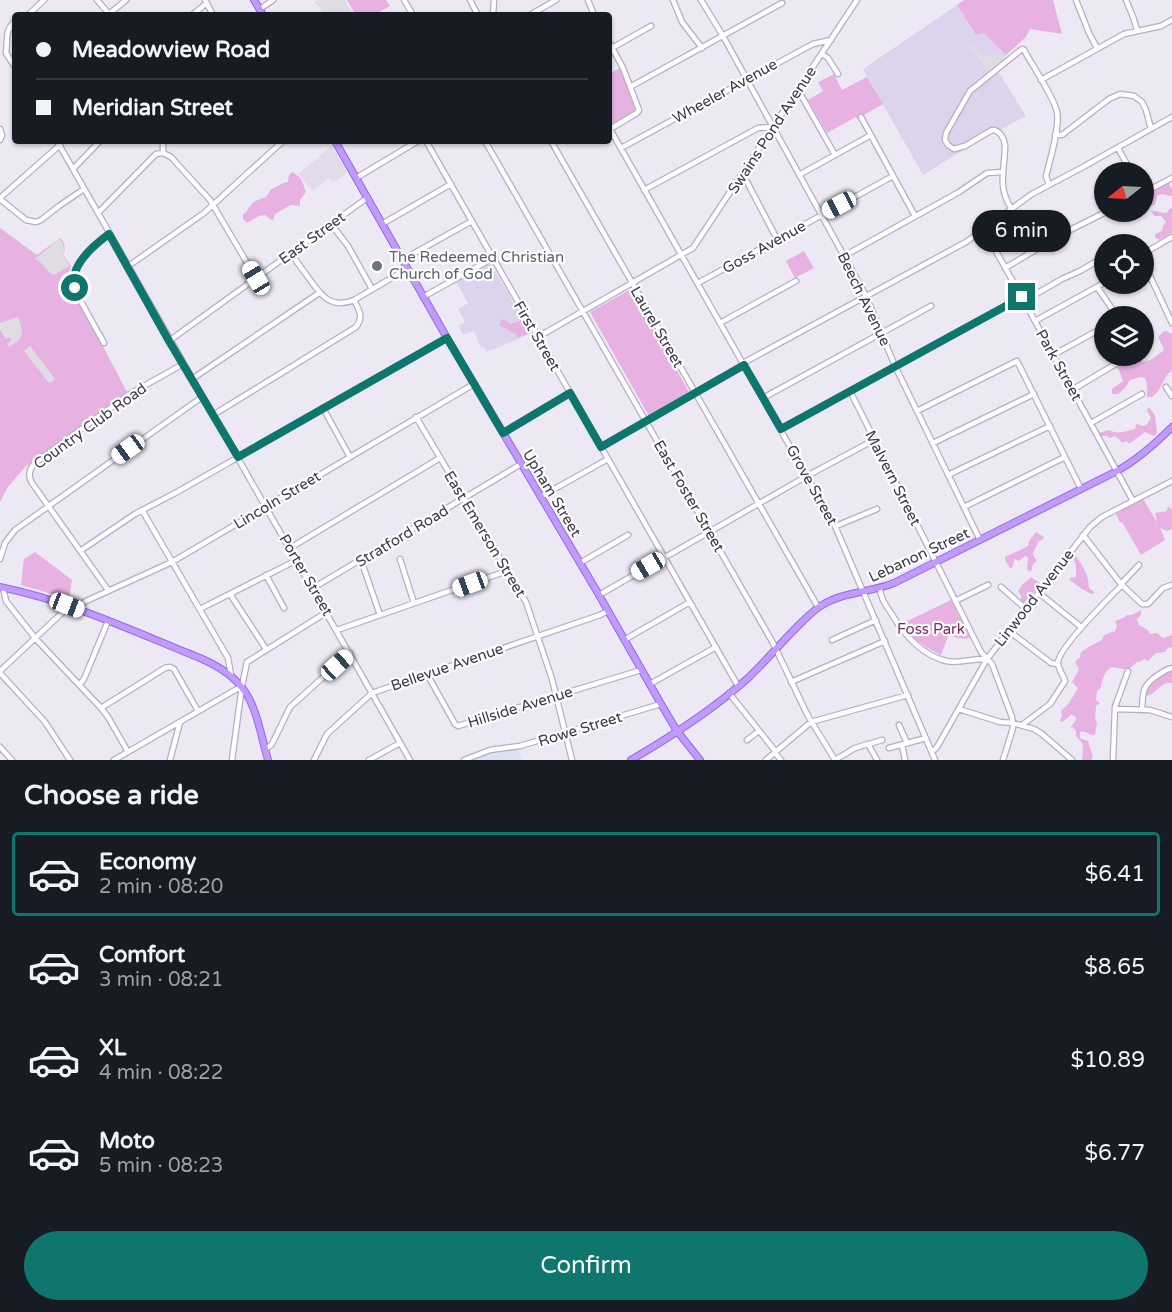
<!DOCTYPE html>
<html lang="en">
<head>
<meta charset="utf-8">
<style>
  body { margin:0; font-family:"Varela Round",sans-serif; background:#20242c; color:#f1f3f6; height:100vh; display:flex; flex-direction:column; font-size:22px; white-space:nowrap }
  * { box-sizing:border-box; margin:0 }
  p { font-size:20px; color:#9ea1a6 }
  .icon { flex:none; width:33px; height:33px; fill:none; stroke:currentColor; stroke-width:2; stroke-linecap:round; stroke-linejoin:round }
  .map { position:relative; height:760px; overflow:hidden }
  .panel { display:flex; flex-direction:column; background:#171b24; flex:1 }
  .panel>* { flex:none }
  .banner { position:absolute; left:12px; top:12px; width:600px; height:132px; border-radius:6px; box-shadow:0 2px 4px #0004; display:grid; align-content:center; height:132px; padding:0 24px; background:#171b24 }
  .needle { width:39px; rotate:252deg }
  .buttons { position:absolute; left:1094px; top:162px; display:grid; gap:12px }
  .buttons a { display:grid; place-items:center; width:60px; height:60px; border-radius:50%; background:#171b24; box-shadow:0 2px 4px #0004; font-size:30px }
  .end { position:absolute; width:27px; height:27px; margin:-14px; border:8px solid #0f766e; background:#fff; box-shadow:0 0 0 3px #fff }
  .from { border-radius:50% }
  .bubble { position:absolute; height:42px; border-radius:21px; background:#171b24; box-shadow:0 2px 4px #0004; font-size:20px; font-weight:600; line-height:42px; text-align:center }
  .car { position:absolute; width:18px; height:36px; margin:-18px -9px; border-radius:8px; box-shadow:0 0 4px 2px #0007; background:linear-gradient(#fff 24%,#345 0 40%,#fff 0 76%,#345 0 86%,#fff 0) }
  .banner b { display:flex; align-items:center; gap:21px; height:57px; font-size:22px }
  .banner b+b { border-top:2px solid #363941 }
  .banner i { width:15px; height:15px; background:#f1f3f6 }
  ul { padding:0; list-style:none }
  li { display:flex; align-items:center; gap:18px; height:84px; margin:0 12px 9px; padding:0 12px; border:3px solid transparent; border-radius:6px }
  li div { flex:1 }
  li b { display:block; font-size:22px }
  li em { font-style:normal; font-weight:600 }
  li.on { border-color:#0f766e }
  li>.icon { width:54px; height:54px; stroke-width:1.5 }
  h2 { padding:0 24px; font-size:27px; line-height:72px }
  .action { display:flex; gap:12px; margin-top:auto; padding:12px 24px }
  .action a { flex:1; height:69px; border-radius:36px; background:#0f766e; color:#fff; font-size:24px; font-weight:600; line-height:69px; text-align:center }
  .map>svg:first-child { display:block }
  .residential { fill:#e1dbec }
  .education { fill:#ddd3ed }
  .medical { fill:#dde1f4 }
  .green { fill:#e7b2e1 }
  .parking { fill:#dfdde3 }
  .lines { fill:none; stroke-linecap:round; stroke-linejoin:round }
  .minor-casing { stroke:#b5aec3; stroke-width:7 }
  .major-casing { stroke:#9669e2; stroke-width:8 }
  .minor { stroke:#fff; stroke-width:4.5 }
  .major { stroke:#c09afc; stroke-width:6 }
  .route { stroke:#0f766e; stroke-width:8 }
  .worship-dot { fill:#6b7280; stroke:#fff; stroke-width:2 }
  .labels { text-anchor:middle; dominant-baseline:central; stroke-width:4.5; stroke-linejoin:round; paint-order:stroke }
  .street-label { font-size:15px; fill:#3c3748; stroke:#fff }
  .worship-label { font-size:15px; fill:#5b616d; stroke:#fff; text-anchor:start }
  .park-label { font-size:15px; fill:#792b62; stroke:#fff }
</style>
</head>
<body>
<div class="map">
<svg width="1172" height="760" viewBox="0 0 1172 760">
  <rect width="100%" height="100%" fill="#ede9f4"/>
  <path class="residential" d="M332,146L347,172L333,183L329,178L313,191L298,174Z"/>
  <path class="education" d="M957,5L976,35L984,33L1006,55L995,66L1026,116L970,146L923,175L863,69Z
    M490,263L532,333L487,352L484,347L481,348L474,331L463,335L459,325L465,322L458,309L468,303L456,282Z"/>
  <path class="medical" d="M500,750H519L522,760H471L482,755Z"/>
  <path class="green" d="M347,0H386L390,6L374,15H356Z
    M964,0H1053L1062,34L1030,29L1026,37L1006,55L984,33L976,35L957,5Z
    M620,68L635,109L633,112L613,124L609,117V74Z
    M834,74L842,90L867,77L883,104L857,119L856,117L827,133L808,100L823,91L818,82Z
    M292,172C303,178 302,181 306,192L300,200V206L291,205L275,214L273,220H271L265,215L259,216L247,223L243,219V214C249,211 247,209 251,205C255,200 260,199 266,197L271,189C278,187 282,182 288,182L289,175Z
    M1168,183L1172,188V196C1166,196 1164,192 1157,196L1155,204L1150,207L1146,194Z
    M1170,208L1172,209V233L1159,240L1155,237V234L1162,231L1163,226L1166,222L1161,216H1154L1151,211C1157,210 1162,214 1167,213Z
    M0,228L37,255L60,238L64,243L65,251L62,253L71,266L67,278L127,392L25,467L8,487L0,502Z
    M804,251L814,268L795,278L786,261Z
    M631,289L689,392L649,416L590,312Z
    M502,319L511,324L521,320L527,334L517,338L516,334L499,325Z
    M1166,331L1172,334V370C1161,379 1164,388 1152,397H1147C1147,390 1148,385 1145,378L1141,377L1130,380L1125,388L1118,394H1112V389L1123,381L1118,368L1119,365L1129,359C1150,363 1147,363 1164,350L1163,347L1158,337L1163,332Z
    M1149,407L1155,415L1157,433L1154,436L1145,432L1129,444L1127,441L1122,443L1119,439L1115,436L1109,438L1108,436H1102L1100,435L1099,433L1109,430C1117,435 1126,431 1135,429L1136,425L1137,424L1144,426L1147,424L1151,418L1147,410Z
    M1143,499L1157,522L1155,513L1167,511L1168,506L1172,510V529L1167,531L1160,528L1165,540L1141,555L1122,522L1120,523L1116,514Z
    M1036,532L1044,537L1043,539L1038,542L1033,553L1034,557L1037,560L1032,566V570L1029,572L1027,569L1028,558L1025,556L1019,561L1014,559L1013,567L1010,568L1005,560V557L1028,546L1029,541Z
    M35,552L72,580L69,599L21,585L24,559Z
    M1072,554H1074C1082,563 1089,576 1089,588L1094,592L1093,594H1091C1083,589 1076,586 1069,579L1072,577L1075,578C1078,569 1075,562 1072,554Z
    M1031,577L1040,583V585L1024,603L1021,601V596L1018,591L1022,585Z
    M951,600L970,638L965,639L948,636L941,655C927,648 909,638 903,623Z
    M1141,610V615L1137,619L1139,625L1148,630L1150,634L1157,633L1163,638L1172,635V647L1168,648L1165,652L1156,653L1148,661L1144,659L1140,662H1137L1130,668L1123,669L1112,667C1103,671 1103,681 1100,689L1097,691L1096,700L1100,703L1096,706L1095,719L1097,722L1095,735C1089,736 1085,730 1080,732V738L1088,741L1093,757L1091,760H1082L1083,748L1082,743L1076,736V731L1073,727L1070,728L1076,720L1075,716L1071,715L1062,722L1060,720L1062,716L1061,711L1069,703L1078,688L1072,682L1079,669L1075,662L1080,657L1081,652L1090,646L1102,640L1104,635L1115,631L1117,626L1115,621L1123,618L1127,615H1131Z
    M1170,671H1172V683C1161,681 1157,694 1147,696C1145,683 1159,676 1170,671Z"/>
  <path class="parking" d="M318,0H345L353,15H323L320,8L314,2Z
    M970,43L984,58L993,53L1006,57L990,72L968,45Z
    M59,239L63,244L64,251L61,253L70,266L54,275L49,272L40,262L35,259Z
    M18,317L21,326L22,335L18,341L9,347L7,344L12,340L9,337L6,339L0,330V323Z
    M30,346L55,379L49,383L24,351Z"/>
  <g class="lines">
    <g class="minor-casing">
      <path id="minor" d="M97,0L110,15
        M205,0L213,15
        M404,0L413,15
        M470,0L478,15
        M588,0L594,15
        M673,0L682,22L702,48
        M701,0L723,36L866,296L895,366L980,540
        M1076,0L1089,33L1097,48
        M1126,0L1133,17L1137,30
        M260,9L273,0
        M109,14L126,0
        M28,15L44,0
        M192,15L207,3
        M493,15L494,0
        M530,15L556,0
        M609,42L623,68L639,110L637,113L610,129L835,526L935,760
        M612,48L651,26
        M6,53C8,40 4,31 15,21
        M6,53L15,67
        M822,54L828,58L838,74
        M1041,80L1124,34L1161,26L1172,20
        M630,87L782,3
        M798,91L801,95L835,155
        M861,117L915,216
        M0,129L2,135L0,140
        M1055,135H1062L1109,99L1120,94L1134,96L1142,102L1146,110L1151,129
        M57,141C173,348 293,553 410,760
        M426,141L738,686
        M485,141L773,643L808,716L835,760
        M551,141L818,607
        M621,148L813,44L831,40
        M1118,148L1131,172
        M163,153L171,157L210,200L256,278
        M73,169L100,141
        M799,175L871,135
        M740,177L747,182L777,239
        M356,178L418,141
        M644,190L758,128L773,127
        M1143,193L1172,178
        M0,198L60,145
        M0,199L26,220L36,222L41,220L59,206L84,189
        M1011,208C997,186 1005,169 1005,145C1004,138 1000,130 992,130L965,146L954,149L948,145L945,140L946,133L970,91L1022,49L1024,50C1032,65 1054,97 1057,112C1060,127 1050,160 1046,176L1049,185
        M98,213L156,154L163,153V141
        M331,224L348,246L372,289
        M382,224L451,184
        M984,230L1024,301L1133,501
        M291,253C296,261 302,269 308,277C320,294 330,310 354,300L407,269
        M1143,254L1172,237
        M844,256L959,192L987,173L1002,172
        M402,260L472,221
        M1143,261L1172,323
        M127,267L204,213L283,141
        M1005,268L1064,233L1106,212
        M698,283L893,176
        M1097,287L1117,316
        M423,297L493,258
        M1024,301L1062,279L1080,271L1104,257
        M1035,321L1104,283
        M720,323L796,281
        M538,337L693,248L857,0
        M169,341L367,198
        M104,343C98,331 73,291 73,281C72,263 96,243 109,234
        M1053,355L1104,327
        M743,363L966,242L1032,194L1083,167L1172,117
        M192,379L319,293
        M1166,387L1172,396
        M1072,390L1129,356
        M850,391L981,652L992,664L1012,717L1013,728L1003,760
        M763,398L931,306
        M323,408L350,457
        M917,411L1017,361L1081,489
        M213,415L356,327C364,317 359,310 354,300
        M416,417L526,602L552,679L572,760
        M1091,423L1142,394
        M781,429L1022,297
        M503,433L570,393
        M933,443L1034,394
        M601,447L744,365
        M948,475L1050,426
        M540,497L608,459
        M964,507L1065,457
        M142,510L228,658L231,675
        M836,526L877,509
        M1083,535L1121,584L1142,604H1148L1163,588L1172,585
        M290,548L440,458
        M80,551L135,514L179,491L447,338
        M0,559L5,543L15,530L202,397
        M400,559L414,603
        M361,560L380,615
        M580,563L628,535
        M266,575L284,608
        M1121,584L1139,565
        M1001,587L1026,609
        M3,588L6,601L35,638L101,708
        M313,588L521,464
        M880,588C880,598 886,605 891,613C903,633 921,655 946,661C959,664 974,658 987,659
        M108,590L32,483C28,476 29,469 35,463L128,395L183,364
        M1039,593L1081,627
        M230,594L266,649
        M599,595L807,476L874,440
        M955,601L988,585
        M200,609L297,560
        M78,610L84,602L172,562L474,384
        M337,630L507,571
        M1009,631L1051,663L1058,664
        M624,640L690,602
        M832,640L876,620
        M0,671L64,611L67,605
        M0,673L45,722L70,760
        M427,674L455,724L458,726L641,670
        M791,682L885,641
        M650,684L716,647
        M79,685L84,679L108,621
        M729,693L776,752
        M959,709L1000,722L1013,723L1034,729L1042,734L1072,760
        M1115,709L1150,710L1172,717
        M1142,710C1143,691 1142,686 1158,675C1163,672 1166,669 1172,668
        M899,725L907,743
        M1022,725L1050,704L1065,681C1064,676 1058,669 1058,663C1058,648 1110,597 1122,585
        M747,740L759,731
        M869,744L882,740
        M902,745L905,760
        M0,747L12,760
        M889,748L926,738
        M265,750L272,744L290,707L350,653
        M128,752L108,717L101,708L165,668L170,667L174,669L198,711
        M932,752L937,747L987,659L1090,527L1102,517L1172,481
        M775,753L781,760
        M114,760L242,686
        M170,760L180,722
        M232,760L242,686L247,662L327,612
        M314,760L327,734L372,693L600,615L608,611
        M369,760L400,743
        M464,760L490,750L520,746L661,704
        M766,760L811,722L908,695
        M835,760L855,748L868,744L877,760
        M1113,760L1115,707L1128,671"/>
    </g>
    <g class="major-casing">
      <path id="major" d="M254,0L263,15
        M335,141L447,338L599,595L661,704L677,731L700,760
        M0,587C69,601 135,632 200,658C254,681 254,709 268,760
        M631,760C672,736 713,710 748,678C767,660 784,639 803,621C809,615 816,608 824,604C844,592 872,592 894,583L1117,471C1138,459 1155,444 1172,427"/>
    </g>
    <use href="#minor" class="minor"/>
    <use href="#major" class="major"/>
  </g>
  <g class="lines">
    <path class="route" d="M75,288C68,266 94,245 109,234L169,341L238,457L447,338L503,433L570,393L601,447L744,365L781,429L1022,297"/>
  </g>
  <circle class="worship-dot" cx="377" cy="266" r="6"/>
  <g class="labels">
    <g class="street-label">
      <text transform="translate(725 91) rotate(-29)">Wheeler Avenue</text>
      <text transform="translate(772 130) rotate(-57)">Swains Pond Avenue</text>
      <text transform="translate(312 238) rotate(-36)">East Street</text>
      <text transform="translate(764 247) rotate(-29)">Goss Avenue</text>
      <text transform="translate(864 299) rotate(64)">Beech Avenue</text>
      <text transform="translate(657 327) rotate(60)">Laurel Street</text>
      <text transform="translate(537 336) rotate(60)">First Street</text>
      <text transform="translate(1059 365) rotate(61)">Park Street</text>
      <text transform="translate(90 426) rotate(-36)">Country Club Road</text>
      <text transform="translate(893 478) rotate(63)">Malvern Street</text>
      <text transform="translate(812 485) rotate(61)">Grove Street</text>
      <text transform="translate(552 493) rotate(59)">Upham Street</text>
      <text transform="translate(689 496) rotate(60)">East Foster Street</text>
      <text transform="translate(277 500) rotate(-31)">Lincoln Street</text>
      <text transform="translate(485 534) rotate(59)">East Emerson Street</text>
      <text transform="translate(402 536) rotate(-31)">Stratford Road</text>
      <text transform="translate(919 555) rotate(-25)">Lebanon Street</text>
      <text transform="translate(306 575) rotate(60)">Porter Street</text>
      <text transform="translate(1034 598) rotate(-52)">Linwood Avenue</text>
      <text transform="translate(447 667) rotate(-19)">Bellevue Avenue</text>
      <text transform="translate(520 707) rotate(-17)">Hillside Avenue</text>
      <text transform="translate(580 729) rotate(-17)">Rowe Street</text>
    </g>
    <g class="worship-label">
      <text x="389" y="257">The Redeemed Christian<tspan x="389" dy="17">Church of God</tspan></text>
    </g>
    <g class="park-label">
      <text x="931" y="629">Foss Park</text>
    </g>
  </g>
</svg>
<div class="buttons">
<a><svg class="needle" viewBox="-14 -14 28 28"><path d="M0-13l5 13h-10z" fill="#e53935"/><path d="M0 13l5-13h-10z" fill="#9ea1a6"/></svg></a>
<a><svg class="icon" aria-label="locate" viewBox="0 0 24 24"><circle cx="12" cy="12" r="6"/><path d="M12 2v4M12 18v4M2 12h4M18 12h4"/></svg></a>
<a><svg class="icon" aria-label="layers" viewBox="0 0 24 24"><path d="M12 4l9 5-9 5-9-5zM3 14l9 5 9-5"/></svg></a>
</div>
<i class="end from" style="left:75px;top:288px"></i>
<i class="end" style="left:1022px;top:297px"></i>
<div class="bubble" style="left:972px;top:210px;width:99px">6 min</div>
<i class="car" style="left:839px;top:205px;rotate:242deg"></i>
<i class="car" style="left:256px;top:278px;rotate:329deg"></i>
<i class="car" style="left:128px;top:449px;rotate:234deg"></i>
<i class="car" style="left:648px;top:566px;rotate:240deg"></i>
<i class="car" style="left:470px;top:584px;rotate:250deg"></i>
<i class="car" style="left:67px;top:605px;rotate:111deg"></i>
<i class="car" style="left:337px;top:665px;rotate:48deg"></i>
<div class="banner">
<b><i class="from"></i>Meadowview Road</b>
<b><i></i>Meridian Street</b>
</div>
</div>
<section class="panel">
<h2>Choose a ride</h2>
<ul>
<li class="on"><svg class="icon" aria-label="car" viewBox="0 0 24 24"><path d="M5 17H2v-5l4-1 3-4h7l3 4 3 1v5h-3M9 17h6M6 11h13"/><circle cx="7" cy="17" r="2"/><circle cx="17" cy="17" r="2"/></svg><div><b>Economy</b><p>2 min · 08:20</p></div><em>$6.41</em></li>
<li><svg class="icon" aria-label="car" viewBox="0 0 24 24"><path d="M5 17H2v-5l4-1 3-4h7l3 4 3 1v5h-3M9 17h6M6 11h13"/><circle cx="7" cy="17" r="2"/><circle cx="17" cy="17" r="2"/></svg><div><b>Comfort</b><p>3 min · 08:21</p></div><em>$8.65</em></li>
<li><svg class="icon" aria-label="car" viewBox="0 0 24 24"><path d="M5 17H2v-5l4-1 3-4h7l3 4 3 1v5h-3M9 17h6M6 11h13"/><circle cx="7" cy="17" r="2"/><circle cx="17" cy="17" r="2"/></svg><div><b>XL</b><p>4 min · 08:22</p></div><em>$10.89</em></li>
<li><svg class="icon" aria-label="car" viewBox="0 0 24 24"><path d="M5 17H2v-5l4-1 3-4h7l3 4 3 1v5h-3M9 17h6M6 11h13"/><circle cx="7" cy="17" r="2"/><circle cx="17" cy="17" r="2"/></svg><div><b>Moto</b><p>5 min · 08:23</p></div><em>$6.77</em></li>
</ul>
<div class="action"><a>Confirm</a></div>
</section>
</body>
</html>
